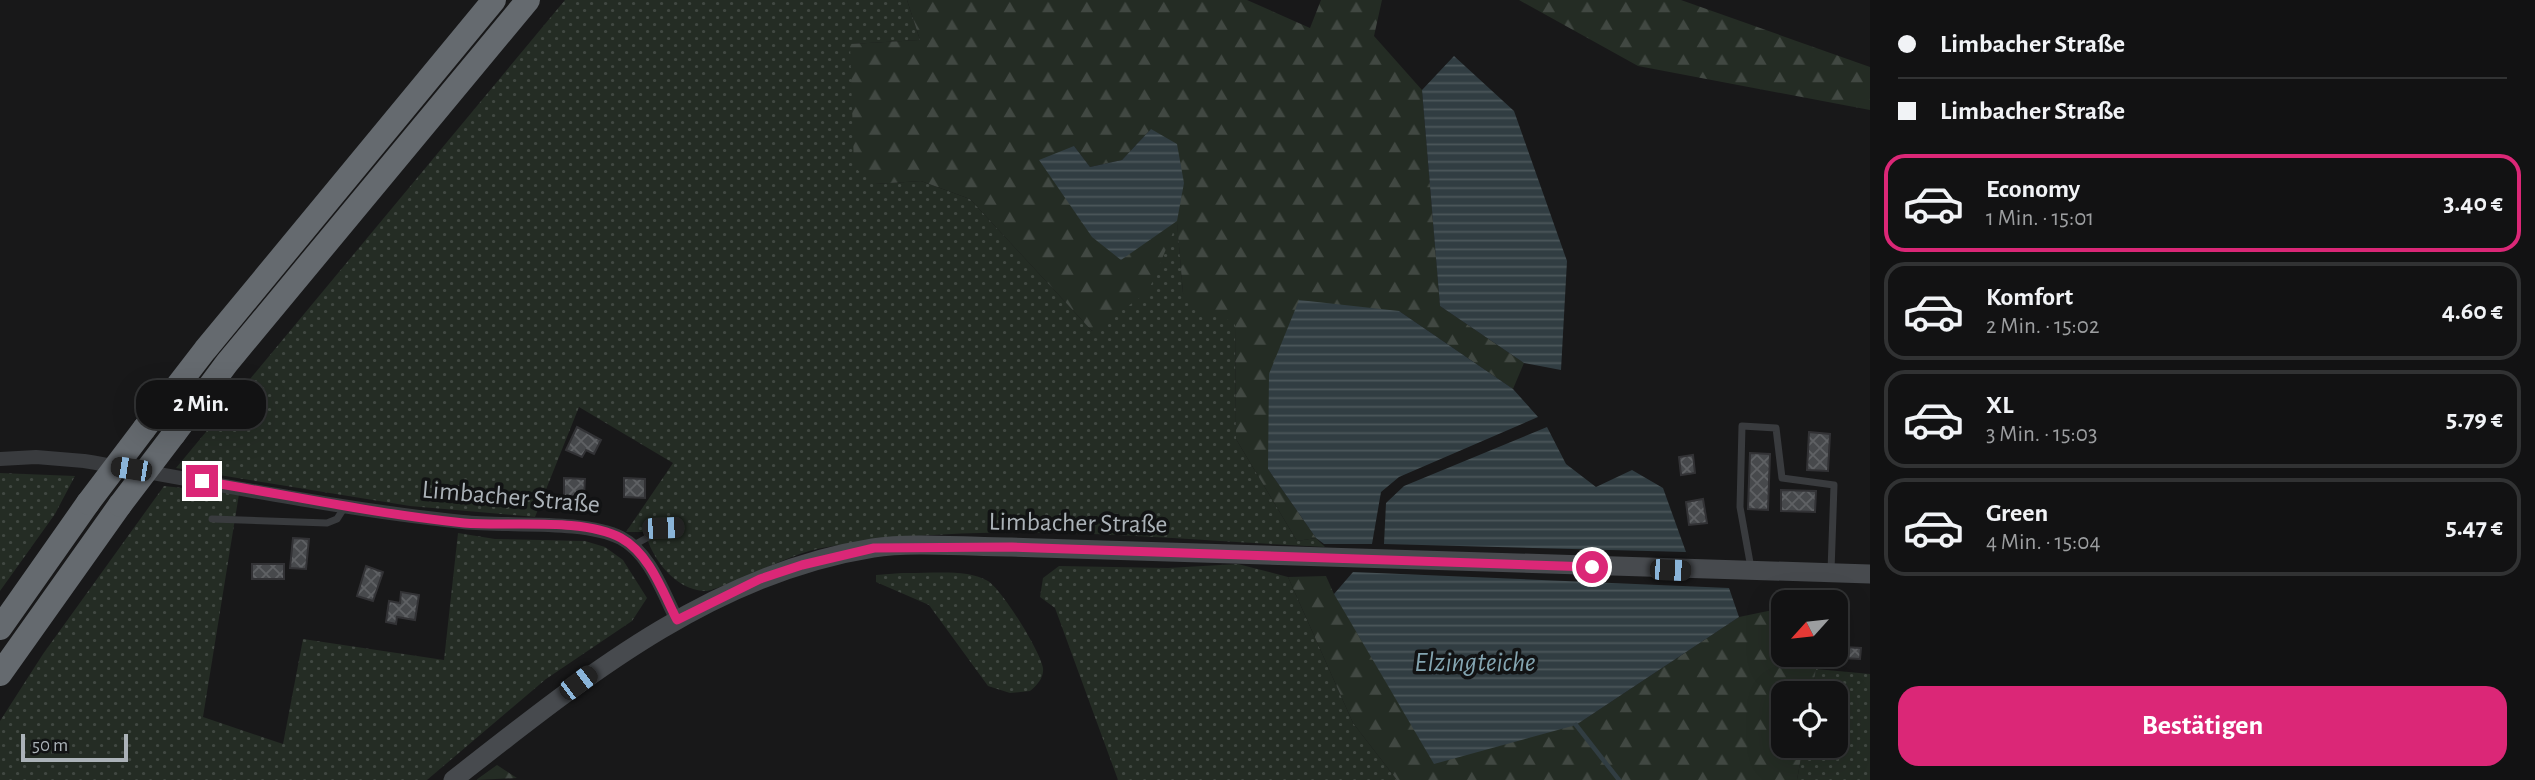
<!DOCTYPE html>
<html lang="de">
<head>
<meta charset="utf-8">
<style>
  body { margin:0; font-family:"Alegreya Sans",sans-serif; background:#1f2021; color:#f1f3f6; height:100vh; display:flex; flex-direction:column; font-size:26px; white-space:nowrap }
  * { box-sizing:border-box; margin:0 }
  p { font-size:23px; color:#9c9ea0 }
  .icon { flex:none; width:38px; height:38px; fill:none; stroke:currentColor; stroke-width:2; stroke-linecap:round; stroke-linejoin:round }
  .map { position:relative; flex:1; overflow:hidden }
  .panel { display:flex; flex-direction:column; background:#121213; width:665px }
  .panel>* { flex:none }
  .guide { display:grid; align-content:center; height:154px; padding:0 28px; background:#121213 }
  .needle { width:46px; rotate:243deg }
  .buttons { position:absolute; left:1771px; top:590px; display:grid; gap:14px }
  .buttons a { display:grid; place-items:center; width:77px; height:77px; border-radius:14px; background:#121213; box-shadow:0 7px 28px #0002,0 0 0 2px #313233; font-size:35px }
  .scale { position:absolute; left:21px; bottom:18px; width:107px; box-sizing:border-box; padding-left:7px; border:4px solid #abb2b8; border-top:0; font-size:19px; line-height:24px; white-space:nowrap; color:#abb2b8; -webkit-text-stroke:5px #121314; paint-order:stroke }
  .end { position:absolute; width:32px; height:32px; margin:-16px; border:9px solid #db2777; background:#fff; box-shadow:0 0 0 4px #fff }
  .from { border-radius:50% }
  .bubble { position:absolute; height:49px; border-radius:21px; background:#121213; box-shadow:0 7px 28px #0002,0 0 0 2px #313233; font-size:23px; font-weight:600; line-height:49px; text-align:center }
  .car { position:absolute; width:21px; height:42px; margin:-21px -10px; border-radius:9px; box-shadow:0 0 5px 2px #0007; background:linear-gradient(#222 24%,#8ab4d8 0 40%,#222 0 76%,#8ab4d8 0 86%,#222 0) }
  .guide b { display:flex; align-items:center; gap:24px; height:66px; font-size:26px }
  .guide b+b { border-top:2px solid #313233 }
  .guide i { width:18px; height:18px; background:#f1f3f6 }
  ul { padding:0; list-style:none }
  li { display:flex; align-items:center; gap:21px; height:98px; margin:0 14px 10px; padding:0 14px; border:4px solid #313233; border-radius:21px }
  li div { flex:1 }
  li b { display:block; font-size:26px }
  li em { font-style:normal; font-weight:600 }
  li.selected { border-color:#db2777 }
  li>.icon { width:63px; height:63px; stroke-width:1.5 }
  .button { display:flex; gap:14px; margin-top:auto; padding:14px 28px }
  .button a { flex:1; height:80px; border-radius:21px; background:#db2777; color:#fff; font-size:28px; font-weight:600; line-height:80px; text-align:center }
  main { display:flex; flex:1; min-height:0 }
  .map>svg:first-child { display:block }
  .grass { fill:url(#grass-dots) }
  .forest { fill:url(#forest-firs); fill-rule:evenodd }
  .water { fill:url(#water-rules) }
  .lines { fill:none; stroke-linecap:round; stroke-linejoin:round }
  .stream { stroke:#313d42; stroke-width:4.5 }
  .building { fill:url(#building-cross-hatch); stroke:#323235; stroke-width:2 }
  .service { stroke:#393b3e; stroke-width:7 }
  .minor { stroke:#393b3e; stroke-width:14 }
  .secondary { stroke:#474a4e; stroke-width:19 }
  .motorway { stroke:#656a6f; stroke-width:24 }
  .motorway-bridge { stroke:#656a6f; stroke-width:24 }
  .route { stroke:#db2777; stroke-width:9 }
  .labels { text-anchor:middle; dominant-baseline:central; stroke-width:7; stroke-linejoin:round; paint-order:stroke }
  .street-label { font-size:26px; fill:#abb2b8; stroke:#121314 }
  .water-label { font-size:28px; font-style:italic; fill:#84a5b1; stroke:#121314 }
</style>
</head>
<body>
<main>
<div class="map">
<svg width="1870" height="780" viewBox="0 0 1870 780">
  <defs>
    <pattern id="grass-dots" width="8" height="8" patternUnits="userSpaceOnUse" patternTransform="scale(1.75)"><rect width="8" height="8" fill="#242c24"/><path d="M2 2h.1M6 6h.1" fill="none" stroke="#414842" stroke-width="1.8" stroke-linecap="round"/></pattern>
    <pattern id="forest-firs" width="22" height="20" patternUnits="userSpaceOnUse" patternTransform="scale(1.75)"><rect width="22" height="20" fill="#242c24"/><path d="M5 1l3.5 6h-7zM16 11l3.5 6h-7z" fill="#414842"/></pattern>
    <pattern id="water-rules" width="6" height="5" patternUnits="userSpaceOnUse" patternTransform="scale(1.75)"><rect width="6" height="5" fill="#313d42"/><path d="M0 2.5h6" fill="none" stroke="#4c575b"/></pattern>
    <pattern id="building-cross-hatch" width="8" height="8" patternUnits="userSpaceOnUse" patternTransform="scale(1.75)"><rect width="8" height="8" fill="#47494c"/><path d="M0 0l8 8M0 8l8-8" fill="none" stroke="#5f6164"/></pattern>
  </defs>
  <rect width="100%" height="100%" fill="#181819"/>
  <path class="grass" d="M565,0H907L920,40L851,44L875,184L921,181L970,199L1092,331L1177,221L1183,293L1235,321L1236,439L1297,541L1316,538L1325,547C1178,540 1016,522 871,541C849,544 824,546 803,553C785,558 715,592 705,591C675,590 652,559 645,532H626L673,463L579,407L535,517L410,506L176,468Z
    M0,473L75,476L55,514L0,591Z
    M164,486L239,494L203,717L283,744L303,639L444,660L458,533L495,539L585,541L605,547L623,560L647,598L632,621L546,679L427,780H0V721L43,654Z
    M1238,564L1288,577L1353,723L1397,780H1118L1055,608L1040,597L1043,578L1059,566L1168,568Z
    M902,573C926,574 967,568 988,581C1003,591 1040,651 1043,668C1044,678 1037,685 1030,691L1010,693L988,686L929,605L876,582V575Z
    M1816,669L1870,674V780H1797L1803,746H1836V693H1812Z"/>
  <path class="forest" d="M907,0H1247L1310,28L1321,0H1382L1374,36L1422,90L1440,306L1524,363L1513,389L1399,311L1268,469L1316,538L1297,541L1236,439L1235,322L1192,309L1183,293L1177,223L1148,292L1092,331L970,199L921,181L875,184L854,167L850,44L920,40ZM1151,129L1092,237L1074,146L1090,167L1122,160Z
    M1519,0H1681L1870,67V110L1638,66Z
    M1326,576L1334,594L1576,725L1739,617L1783,608V654L1814,655L1816,669L1812,693H1783V746H1803L1797,780H1397L1353,723L1288,577Z
    M497,765L517,778L476,780Z"/>
  <path class="water" d="M1454,56L1514,111L1567,261L1561,370L1524,363L1440,306L1422,90Z
    M1151,129L1177,144L1184,183L1177,221L1121,260L1092,237L1039,160L1074,146L1090,167L1122,160Z
    M1299,300L1399,311L1513,389L1538,417L1399,477L1381,492L1372,544H1324L1316,538L1268,469L1269,374Z
    M1547,427L1566,464L1596,487L1632,470L1663,488L1686,552L1384,544L1386,503L1404,486Z
    M1353,572L1729,588L1739,617L1576,725L1434,764L1334,594Z"/>
  <g class="lines">
    <path class="stream" d="M1576,725L1619,780"/>
  </g>
  <path class="building" d="M577,427L601,440L594,454L586,450L582,457L566,450Z
    M1809,432L1830,434L1828,471L1807,470Z
    M1750,453L1770,454L1768,510L1748,509Z
    M1693,455L1695,473L1681,475L1679,457Z
    M564,478L585,479L584,496H564Z
    M624,478L645,479V498L624,497Z
    M1781,490L1816,491L1815,512L1781,511Z
    M1703,499L1707,523L1689,525L1686,502Z
    M293,538L309,539L306,569L290,568Z
    M252,564H284V579H252Z
    M366,566L383,572L373,601L357,596Z
    M401,592L419,595L415,620L397,617L396,624L386,622L389,601L400,603Z
    M1843,647L1861,648L1860,659L1842,658Z"/>
  <g class="lines">
    <path class="service" d="M212,519L327,523L337,519L346,505
      M632,546L663,529L679,528
      M1751,568L1740,507L1742,426L1776,428L1782,478L1834,485L1831,571"/>
    <path class="minor" d="M0,459L36,457L84,461C209,482 336,509 463,522C506,527 584,519 621,538C650,553 663,593 677,620"/>
    <path class="secondary" d="M453,780C580,681 709,574 873,548C911,542 971,547 1011,547L1870,574"/>
    <path class="motorway" d="M144,429L205,350L494,0
      M174,434L227,363L528,0
      M0,628L88,503
      M0,674L120,505"/>
    <path class="motorway-bridge" d="M88,503L144,429
      M120,505L174,434"/>
  </g>
  <g class="lines">
    <path class="route" d="M202,481C289,495 376,514 464,523C509,527 582,517 621,538C650,554 663,593 677,620L760,579L802,565L874,548L1012,547L1592,567"/>
  </g>
  <g class="labels">
    <g class="street-label">
      <text transform="translate(511 497) rotate(5)">Limbacher Straße</text>
      <text transform="translate(1078 523) rotate(1)">Limbacher Straße</text>
    </g>
    <g class="water-label">
      <text x="1475" y="663">Elzingteiche</text>
    </g>
  </g>
</svg>
<div class="buttons">
<a><svg class="needle" viewBox="-14 -14 28 28"><path d="M0-13l5 13h-10z" fill="#e53935"/><path d="M0 13l5-13h-10z" fill="#9c9ea0"/></svg></a>
<a><svg class="icon" aria-label="locate" viewBox="0 0 24 24"><circle cx="12" cy="12" r="6"/><path d="M12 2v4M12 18v4M2 12h4M18 12h4"/></svg></a>
</div>
<div class="scale">50 m</div>
<i class="end from" style="left:1592px;top:567px"></i>
<i class="end" style="left:202px;top:481px"></i>
<div class="bubble" style="left:136px;top:380px;width:130px">2 Min.</div>
<i class="car" style="left:131px;top:469px;rotate:279deg"></i>
<i class="car" style="left:663px;top:528px;rotate:88deg"></i>
<i class="car" style="left:1670px;top:570px;rotate:92deg"></i>
<i class="car" style="left:578px;top:683px;rotate:53deg"></i>
</div>
<section class="panel">
<div class="guide">
<b><i class="from"></i>Limbacher Straße</b>
<b><i></i>Limbacher Straße</b>
</div>
<ul>
<li class="selected"><svg class="icon" aria-label="car" viewBox="0 0 24 24"><path d="M5 17H2v-5l4-1 3-4h7l3 4 3 1v5h-3M9 17h6M6 11h13"/><circle cx="7" cy="17" r="2"/><circle cx="17" cy="17" r="2"/></svg><div><b>Economy</b><p>1 Min. · 15:01</p></div><em>3.40 €</em></li>
<li><svg class="icon" aria-label="car" viewBox="0 0 24 24"><path d="M5 17H2v-5l4-1 3-4h7l3 4 3 1v5h-3M9 17h6M6 11h13"/><circle cx="7" cy="17" r="2"/><circle cx="17" cy="17" r="2"/></svg><div><b>Komfort</b><p>2 Min. · 15:02</p></div><em>4.60 €</em></li>
<li><svg class="icon" aria-label="car" viewBox="0 0 24 24"><path d="M5 17H2v-5l4-1 3-4h7l3 4 3 1v5h-3M9 17h6M6 11h13"/><circle cx="7" cy="17" r="2"/><circle cx="17" cy="17" r="2"/></svg><div><b>XL</b><p>3 Min. · 15:03</p></div><em>5.79 €</em></li>
<li><svg class="icon" aria-label="car" viewBox="0 0 24 24"><path d="M5 17H2v-5l4-1 3-4h7l3 4 3 1v5h-3M9 17h6M6 11h13"/><circle cx="7" cy="17" r="2"/><circle cx="17" cy="17" r="2"/></svg><div><b>Green</b><p>4 Min. · 15:04</p></div><em>5.47 €</em></li>
</ul>
<div class="button"><a>Bestätigen</a></div>
</section>
</main>
</body>
</html>
